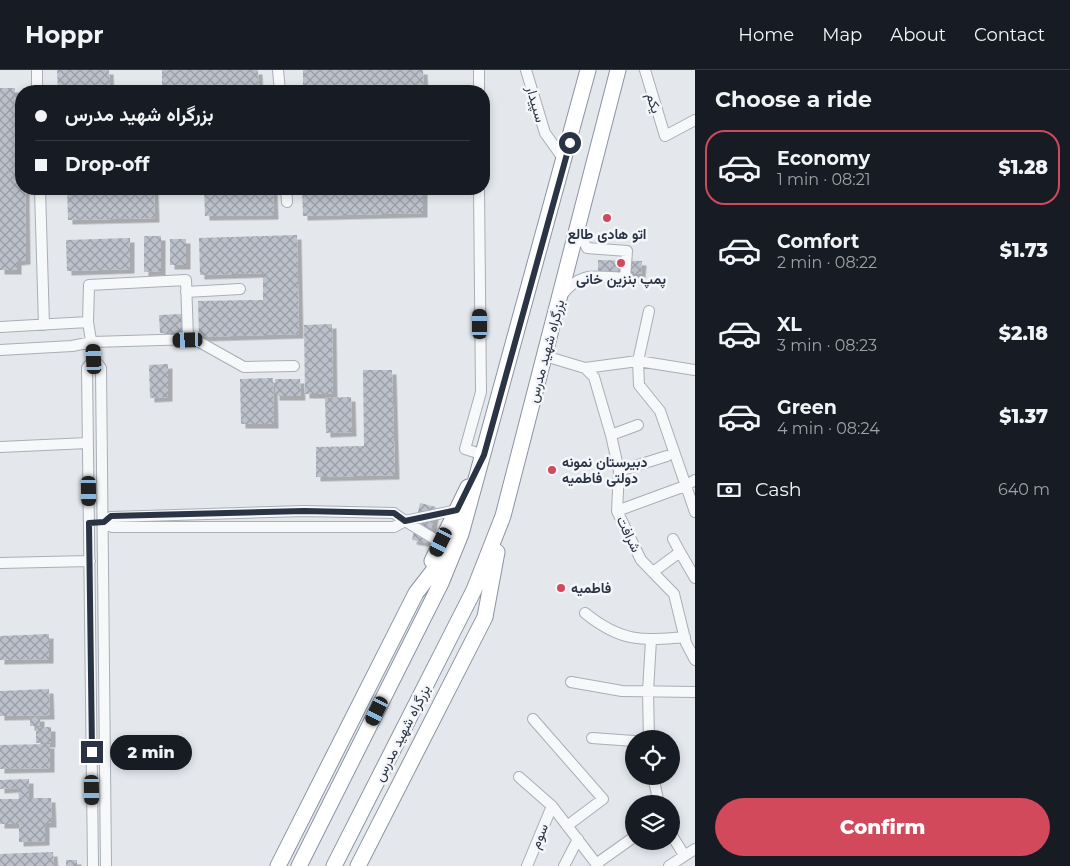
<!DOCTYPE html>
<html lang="en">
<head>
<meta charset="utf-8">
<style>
  body { margin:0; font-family:Montserrat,Vazirmatn,sans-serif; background:#20242c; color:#f1f3f6; height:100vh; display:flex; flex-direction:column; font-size:19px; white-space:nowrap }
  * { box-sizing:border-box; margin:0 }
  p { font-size:16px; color:#9ea1a6 }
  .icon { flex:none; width:28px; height:28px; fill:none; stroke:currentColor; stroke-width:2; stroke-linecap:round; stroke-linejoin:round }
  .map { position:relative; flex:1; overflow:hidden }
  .drawer { display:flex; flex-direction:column; background:#171b24; width:375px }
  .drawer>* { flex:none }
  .top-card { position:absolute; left:15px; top:15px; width:475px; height:110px; border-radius:20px; box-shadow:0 2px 8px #0003; display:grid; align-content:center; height:110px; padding:0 20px; background:#171b24 }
  .buttons { position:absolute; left:625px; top:660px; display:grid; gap:10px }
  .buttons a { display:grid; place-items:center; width:55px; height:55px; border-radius:50%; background:#171b24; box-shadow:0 2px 8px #0003; font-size:25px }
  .end { position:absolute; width:22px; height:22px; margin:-11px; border:6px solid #2b3445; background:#fff; box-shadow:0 0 0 2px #fff }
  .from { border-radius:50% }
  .bubble { position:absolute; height:35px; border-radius:18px; background:#171b24; box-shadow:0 2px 8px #0003; font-size:16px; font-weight:800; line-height:35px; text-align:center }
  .car { position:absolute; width:15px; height:30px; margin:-15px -8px; border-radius:6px; box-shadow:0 0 4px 1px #0007; background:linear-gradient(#222 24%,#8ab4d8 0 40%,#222 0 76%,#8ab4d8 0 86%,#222 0) }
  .top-card b { display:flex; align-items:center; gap:18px; height:48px; font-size:19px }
  .top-card b+b { border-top:1px solid #363941 }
  .top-card i { width:12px; height:12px; background:#f1f3f6 }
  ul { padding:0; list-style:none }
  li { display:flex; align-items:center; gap:15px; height:75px; margin:0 10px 8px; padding:0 10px; border:2px solid transparent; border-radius:20px }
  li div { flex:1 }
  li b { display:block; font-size:19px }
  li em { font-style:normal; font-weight:800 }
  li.selected { border-color:#d1495b }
  li>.icon { width:45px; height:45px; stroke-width:1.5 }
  h2 { padding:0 20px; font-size:22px; line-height:60px }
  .pay { display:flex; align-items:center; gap:12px; height:55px; padding:0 20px; font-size:19px }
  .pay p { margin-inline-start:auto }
  .primary-button { display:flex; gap:10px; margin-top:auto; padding:10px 20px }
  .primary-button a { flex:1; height:58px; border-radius:30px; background:#d1495b; color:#fff; font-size:20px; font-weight:800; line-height:58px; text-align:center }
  header { display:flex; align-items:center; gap:30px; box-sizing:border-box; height:70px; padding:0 25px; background:#171b24; border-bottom:1px solid #363941 }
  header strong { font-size:24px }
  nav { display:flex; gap:28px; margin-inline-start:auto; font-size:18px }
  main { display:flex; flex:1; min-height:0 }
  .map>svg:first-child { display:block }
  .building { fill:url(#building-cross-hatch); filter:url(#shadow) }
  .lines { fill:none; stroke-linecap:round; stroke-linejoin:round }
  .minor-casing { stroke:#a9aeb7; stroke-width:12 }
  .highway-casing { stroke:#8b94a3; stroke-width:17 }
  .minor { stroke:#f7f8fa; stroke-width:10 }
  .highway { stroke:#fff; stroke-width:15 }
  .route { stroke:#2b3445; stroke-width:6 }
  .poi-dot { fill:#d1495b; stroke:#f4f6f9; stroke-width:2 }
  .labels { text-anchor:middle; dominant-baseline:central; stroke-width:5; stroke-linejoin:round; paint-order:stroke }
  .street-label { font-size:14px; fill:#2b3445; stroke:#f4f6f9 }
  .poi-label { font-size:14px; font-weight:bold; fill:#2b3445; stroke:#f4f6f9 }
</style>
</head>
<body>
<header>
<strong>Hoppr</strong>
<nav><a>Home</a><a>Map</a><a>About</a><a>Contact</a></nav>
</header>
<main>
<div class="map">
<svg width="695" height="796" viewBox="0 0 695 796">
  <defs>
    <pattern id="building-cross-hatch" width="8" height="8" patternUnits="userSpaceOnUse" patternTransform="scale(1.25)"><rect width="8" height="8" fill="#bbc0ca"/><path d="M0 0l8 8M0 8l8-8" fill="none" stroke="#989da6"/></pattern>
    <filter id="shadow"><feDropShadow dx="4.5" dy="4.5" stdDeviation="0" flood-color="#0004"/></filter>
  </defs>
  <rect width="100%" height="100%" fill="#e4e7ec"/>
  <path class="building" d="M57,0H109L110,21H58Z
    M162,0H258L259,21H162Z
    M303,0H423L424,21H303Z
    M0,18H15V27H21V119H25L26,190L17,191V200H0Z
    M67,119H154L155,148L68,150Z
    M204,119H273L274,145L205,146Z
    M302,119H423V143L303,146Z
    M297,165L299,264L199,267L198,231L263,230V203L200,205L199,168Z
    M144,166H161V201L144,202Z
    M130,168V199L67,201L66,170Z
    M170,169H186V195H170Z
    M598,190L642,191L641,204L598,202Z
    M182,244L183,263H160L159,245Z
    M332,254L333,324H305L304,255Z
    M168,294V327L150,328L149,295Z
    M363,300H392L395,405L316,407V377L364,376Z
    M273,308L274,354H241L240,309Z
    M275,309H300L301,326H275Z
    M351,327L352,362L326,363L325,328Z
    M420,433L436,437L428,473L412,470Z
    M49,564V589L0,590V566Z
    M49,619L50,645L0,646V621Z
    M30,647H40V656H30Z
    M36,657H51V673H36Z
    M50,674V698L0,699V675Z
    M29,709V728H51L52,753H45V771L19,772V754H0V729H19L18,718L0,719V710Z
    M53,782L54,796H0V784Z
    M66,790H77V796H66Z"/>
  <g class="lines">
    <g class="minor-casing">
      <path id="minor" d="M37,0V21
        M278,0L280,21
        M479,0V21
        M526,0L545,63L565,91
        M645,0L665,66L695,50
        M40,119L44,255
        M286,119L287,132
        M479,119L481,322L465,379L484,385
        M186,222L240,219
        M562,225C582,200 596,207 625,208L627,181L587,178L578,161
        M649,241L638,291L639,315L660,341L695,442
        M0,257L88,252
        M0,280L72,276L92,272L194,269L244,297L294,296
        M545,286L585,298L638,291L695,300
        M94,289L88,252L89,215L186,210L188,269
        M585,298L594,307L611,365L619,401L617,441L641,490L674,524L686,573L695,590
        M611,365L638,355
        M0,377L88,373
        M619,401L667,386
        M304,441L394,443L405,451L394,457H112L104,452L111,447Z
        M617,441L685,416L695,410
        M441,473L405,451L457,440
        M680,482L695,508
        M0,493L90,491
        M653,502L680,482L673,469
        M585,543C621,572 641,571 685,567
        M571,612L622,621L695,622
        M533,649L603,729L567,756
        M592,668L634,671
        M649,669L648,621L651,570
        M653,706L659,734
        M519,707L552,736L598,796
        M671,764L684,785
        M596,794L634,767
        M93,796L87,298L94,289L101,298L106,796
        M527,796L552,736
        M564,796L578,769
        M669,796L695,779"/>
    </g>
    <g class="highway-casing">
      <path id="highway" d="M432,491L468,417
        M278,796L416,523L450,479
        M299,796L441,513L461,464L588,0
        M334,796L474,520L503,446L618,0
        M358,796L485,547L497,482"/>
    </g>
    <use href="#minor" class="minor"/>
    <use href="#highway" class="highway"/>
  </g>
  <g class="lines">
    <path class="route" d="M92,682L89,453L104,452L111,446L304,441L394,443L405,451L457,440L484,385L570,73"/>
  </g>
  <g class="poi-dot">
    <circle cx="607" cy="148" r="5"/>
    <circle cx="621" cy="193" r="5"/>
    <circle cx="552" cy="400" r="5"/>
    <circle cx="561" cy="518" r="5"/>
  </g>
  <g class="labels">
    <g class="street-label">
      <text transform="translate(654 33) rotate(73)">یکم</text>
      <text transform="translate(536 34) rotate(74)">سپیدار</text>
      <text transform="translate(546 281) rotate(-75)">بزرگراه شهید مدرس</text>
      <text transform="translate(629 464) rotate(64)">شرافت</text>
      <text transform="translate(402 663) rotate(-63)">بزرگراه شهید مدرس</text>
      <text transform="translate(539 766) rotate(-68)">سوم</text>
    </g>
    <g class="poi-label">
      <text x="607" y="164">اتو هادی طالع</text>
      <text x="621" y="209">پمپ بنزین خانی</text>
      <text x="562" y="392" text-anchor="start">دبیرستان نمونه<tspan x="562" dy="16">دولتی فاطمیه</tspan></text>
      <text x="571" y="518" text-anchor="start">فاطمیه</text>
    </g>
  </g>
</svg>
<div class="buttons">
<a><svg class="icon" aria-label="locate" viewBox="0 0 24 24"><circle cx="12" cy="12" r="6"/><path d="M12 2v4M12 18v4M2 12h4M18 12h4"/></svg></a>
<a><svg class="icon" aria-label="layers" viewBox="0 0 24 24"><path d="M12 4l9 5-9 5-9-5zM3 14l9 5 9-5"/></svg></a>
</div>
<i class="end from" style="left:570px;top:73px"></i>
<i class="end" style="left:92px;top:682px"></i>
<div class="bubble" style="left:110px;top:665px;width:82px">2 min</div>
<i class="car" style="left:480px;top:254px;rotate:0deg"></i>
<i class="car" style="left:188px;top:270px;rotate:268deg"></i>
<i class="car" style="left:94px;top:289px;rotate:357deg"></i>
<i class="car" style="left:89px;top:421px;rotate:179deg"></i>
<i class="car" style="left:441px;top:472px;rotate:206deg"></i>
<i class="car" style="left:377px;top:641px;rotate:206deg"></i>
<i class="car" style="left:92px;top:720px;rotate:179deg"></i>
<div class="top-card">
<b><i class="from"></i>بزرگراه شهید مدرس</b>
<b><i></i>Drop-off</b>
</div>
</div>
<section class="drawer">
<h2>Choose a ride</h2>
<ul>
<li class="selected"><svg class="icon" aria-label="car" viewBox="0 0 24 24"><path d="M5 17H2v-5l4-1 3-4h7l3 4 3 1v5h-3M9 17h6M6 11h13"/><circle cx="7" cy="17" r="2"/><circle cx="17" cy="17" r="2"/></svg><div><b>Economy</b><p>1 min · 08:21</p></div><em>$1.28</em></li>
<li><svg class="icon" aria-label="car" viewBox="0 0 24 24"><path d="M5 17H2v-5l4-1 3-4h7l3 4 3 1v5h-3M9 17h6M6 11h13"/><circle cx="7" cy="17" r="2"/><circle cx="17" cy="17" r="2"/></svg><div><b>Comfort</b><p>2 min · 08:22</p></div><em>$1.73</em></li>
<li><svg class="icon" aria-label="car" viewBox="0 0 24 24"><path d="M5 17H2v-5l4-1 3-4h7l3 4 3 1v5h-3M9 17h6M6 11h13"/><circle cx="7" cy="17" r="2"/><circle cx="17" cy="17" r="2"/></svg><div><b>XL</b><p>3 min · 08:23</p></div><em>$2.18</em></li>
<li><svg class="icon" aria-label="car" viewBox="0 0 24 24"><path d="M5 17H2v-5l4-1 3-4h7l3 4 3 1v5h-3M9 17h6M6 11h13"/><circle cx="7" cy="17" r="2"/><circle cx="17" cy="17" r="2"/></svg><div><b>Green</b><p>4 min · 08:24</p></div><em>$1.37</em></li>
</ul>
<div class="pay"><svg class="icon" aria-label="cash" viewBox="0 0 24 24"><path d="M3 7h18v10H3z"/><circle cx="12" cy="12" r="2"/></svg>Cash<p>640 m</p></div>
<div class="primary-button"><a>Confirm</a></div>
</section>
</main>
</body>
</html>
